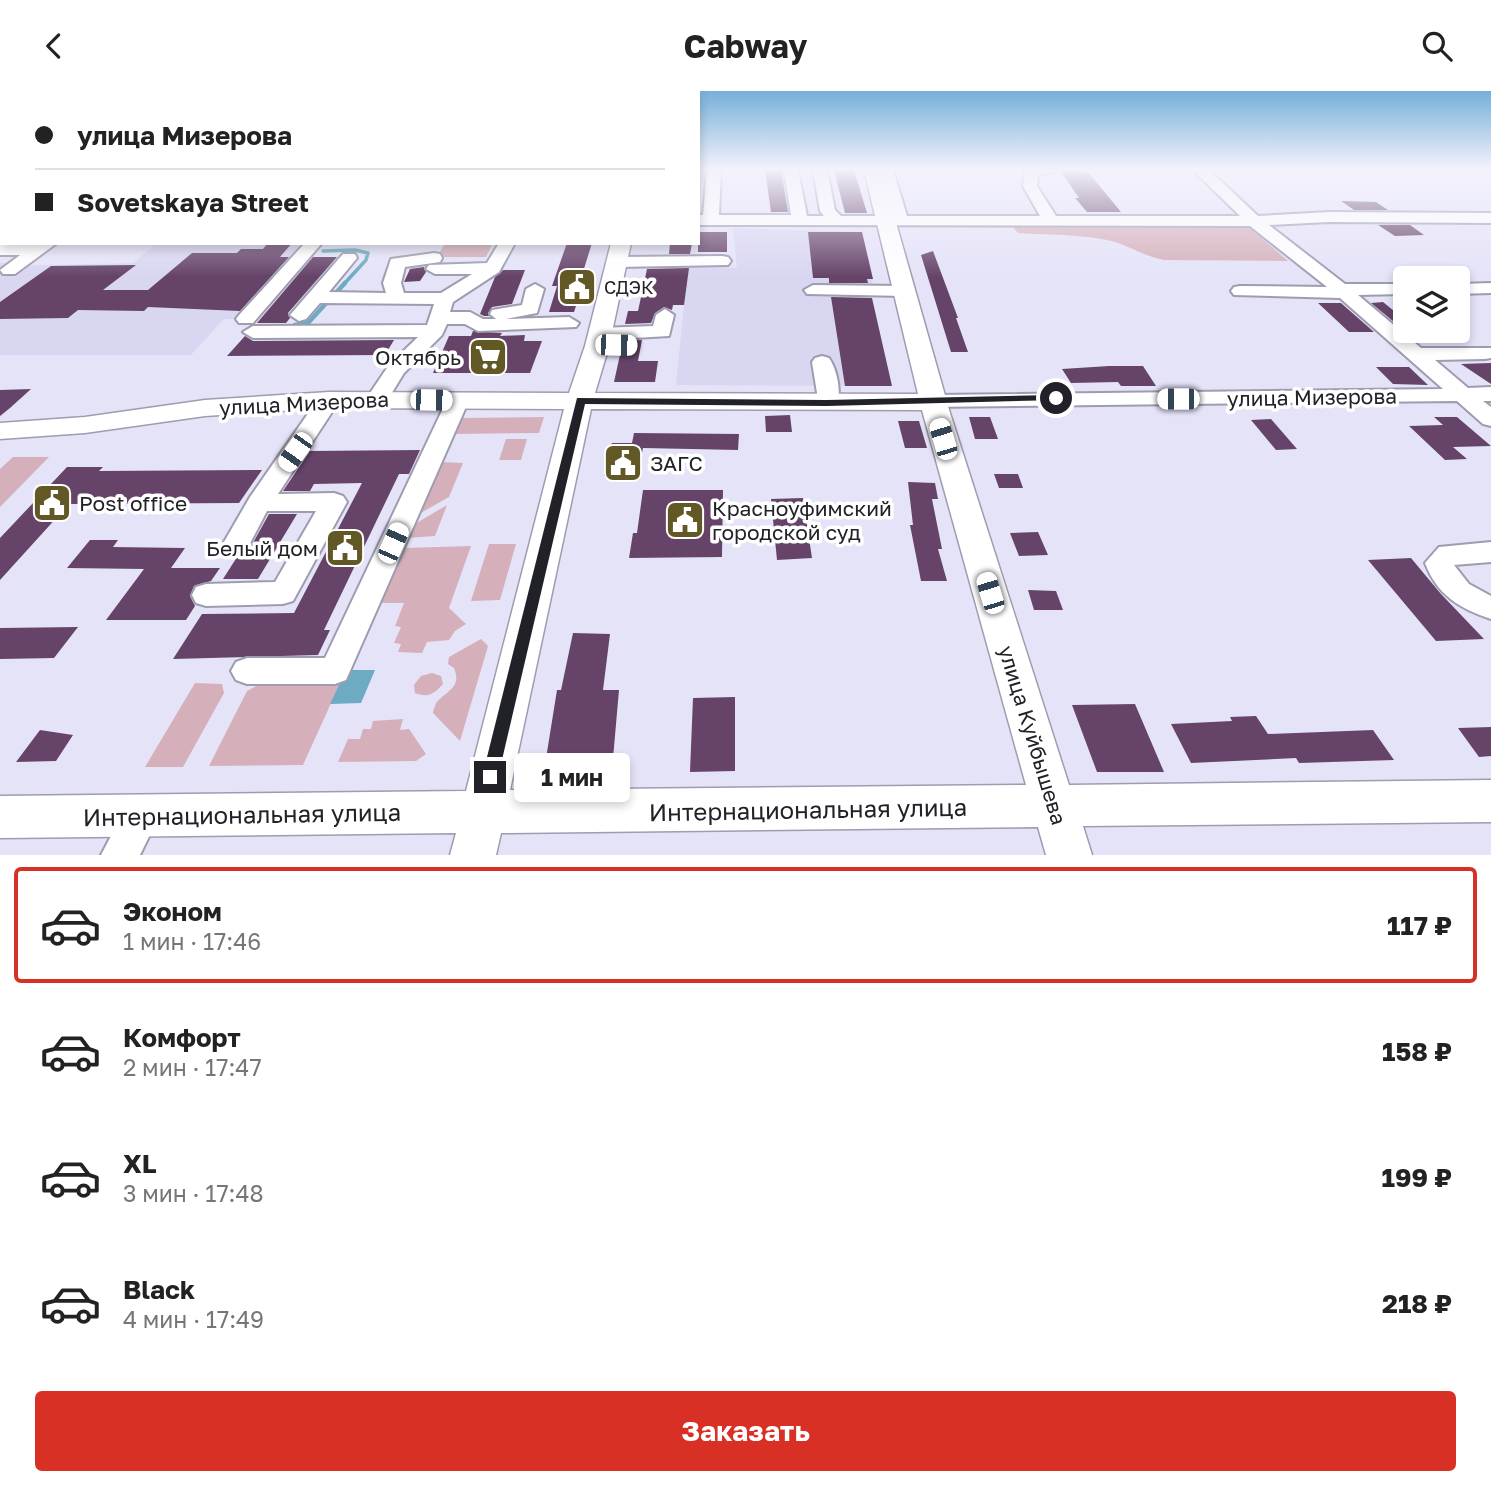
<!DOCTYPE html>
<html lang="ru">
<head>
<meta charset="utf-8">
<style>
  body { margin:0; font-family:"Golos Text",sans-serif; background:#f2f2f2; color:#222; height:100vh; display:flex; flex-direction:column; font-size:26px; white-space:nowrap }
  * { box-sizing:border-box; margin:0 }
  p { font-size:23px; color:#767676 }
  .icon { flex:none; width:38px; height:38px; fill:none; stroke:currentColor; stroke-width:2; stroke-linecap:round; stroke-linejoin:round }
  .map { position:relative; height:764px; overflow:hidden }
  .sheet { display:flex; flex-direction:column; background:#fff; flex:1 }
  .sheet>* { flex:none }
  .hud { position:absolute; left:0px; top:0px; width:700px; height:154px; box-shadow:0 4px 10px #0003; display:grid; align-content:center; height:154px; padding:0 35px; background:#fff }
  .fabs { position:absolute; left:1393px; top:175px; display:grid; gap:14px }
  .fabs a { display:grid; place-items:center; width:77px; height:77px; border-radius:7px; background:#fff; box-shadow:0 4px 10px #0003; font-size:35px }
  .end { position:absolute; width:32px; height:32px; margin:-16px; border:9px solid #212128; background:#fff; box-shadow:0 0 0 4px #fff }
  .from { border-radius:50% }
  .bubble { position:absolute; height:49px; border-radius:7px; background:#fff; box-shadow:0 4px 10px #0003; font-size:23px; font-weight:700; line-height:49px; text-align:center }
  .car { position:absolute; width:21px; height:42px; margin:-21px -10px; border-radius:9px; box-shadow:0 0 5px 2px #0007; background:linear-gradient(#fff 24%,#345 0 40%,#fff 0 76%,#345 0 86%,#fff 0) }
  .hud b { display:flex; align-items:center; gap:24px; height:66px; font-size:26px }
  .hud b+b { border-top:2px solid #e0e0e0 }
  .hud i { width:18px; height:18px; background:#222 }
  ul { padding:12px 0 0; list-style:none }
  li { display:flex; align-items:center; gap:21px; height:116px; margin:0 14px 10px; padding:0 21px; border:4px solid transparent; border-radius:7px }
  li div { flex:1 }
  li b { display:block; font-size:26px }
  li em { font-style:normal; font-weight:700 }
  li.current { border-color:#d93025 }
  li>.icon { width:63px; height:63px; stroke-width:1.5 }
  .button { display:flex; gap:14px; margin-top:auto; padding:14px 35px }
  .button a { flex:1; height:80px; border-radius:7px; background:#d93025; color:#fff; font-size:28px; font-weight:700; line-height:80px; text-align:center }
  header { display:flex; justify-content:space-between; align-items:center; height:91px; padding:0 35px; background:#fff; font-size:32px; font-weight:700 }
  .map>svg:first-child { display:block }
  .built { fill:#d9d6f2 }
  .green { fill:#d5b0bb }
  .water { fill:#6cabc1 }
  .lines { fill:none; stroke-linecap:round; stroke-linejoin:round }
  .stream-far1 { stroke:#6cabc1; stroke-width:3.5 }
  .stream { stroke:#6cabc1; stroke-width:4.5 }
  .building { fill:#664469 }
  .minor-casing { stroke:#9e9caf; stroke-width:4 }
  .major-casing { stroke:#9e9caf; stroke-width:3 }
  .minor { fill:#fff; fill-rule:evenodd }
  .major { fill:#fff; fill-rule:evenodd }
  .route { fill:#212128 }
  .labels { text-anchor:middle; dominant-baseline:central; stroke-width:7; stroke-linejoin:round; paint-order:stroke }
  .far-poi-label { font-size:18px; fill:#212128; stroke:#fff; text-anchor:start }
  .poi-label { font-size:21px; fill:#212128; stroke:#fff; text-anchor:start }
  .street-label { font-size:21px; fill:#212128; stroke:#fff }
  .near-street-label { font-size:24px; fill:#212128; stroke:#fff }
</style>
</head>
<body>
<header><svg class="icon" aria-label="back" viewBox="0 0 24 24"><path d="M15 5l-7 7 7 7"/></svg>Cabway<svg class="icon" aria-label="search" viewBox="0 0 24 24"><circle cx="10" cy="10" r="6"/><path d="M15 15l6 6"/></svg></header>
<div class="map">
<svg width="1491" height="764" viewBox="0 0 1491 764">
  <rect width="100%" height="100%" fill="#e5e3f8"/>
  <path class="built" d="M733,137L862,141L873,188L870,200L892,295L676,294L684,214L662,178H647V174L737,177Z
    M157,152H305L240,228H224L191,264H0V172H9L5,175H14L133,172Z"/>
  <path class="green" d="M1013,136L1250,137L1288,170L1164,169C1143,165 1127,153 1107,149C1078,143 1047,144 1018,142Z
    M444,154H492L486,166H437Z
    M544,326L539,342L453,343L460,327Z
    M506,348H527L521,369H499Z
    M13,366H49L0,416V378Z
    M441,371L463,372L449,406L417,424Z
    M447,414L435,445L406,447L413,434Z
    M489,453H516L500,509L471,510Z
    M471,455L449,517L466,533L455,540L449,549L427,551L422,562L398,561L401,553L394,552L401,536L395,535L404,512H379L405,457Z
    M481,548L488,555L460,650L433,622C433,621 436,611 437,611C447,599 462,597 454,577L448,573L449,566Z
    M432,582L441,585L443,593C434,603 428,607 415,602L414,594L421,585Z
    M342,588L303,674L209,675L247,600L264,591Z
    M195,592L222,593L224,602L183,676H145Z
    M403,628L400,639L409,638L426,663L416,670L338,671L348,648H360L363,638H371L373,630Z"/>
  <path class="water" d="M346,579H375L361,612L330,613Z"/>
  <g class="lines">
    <path class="stream-far1" d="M323,160L355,159L368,162L366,169L344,193"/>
    <path class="stream" d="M335,203L345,192
      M295,234L308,232L329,209"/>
  </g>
  <path class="building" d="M765,79H781L788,121H771Z
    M834,79H854L867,122H845Z
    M1060,79L1088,81L1121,121H1087L1075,107H1079Z
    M1341,110L1376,111L1388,119H1354Z
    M1378,134H1410L1424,144L1395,145Z
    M698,141H727V161H698Z
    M808,141H862L873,188H867L868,192H829V187H813Z
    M268,152H292L280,166H289L240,220L148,216L144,220L78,219L68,227L0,228V211L51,175L136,174L103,199H148L192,162H237L241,158H263Z
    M567,152H592L583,181H587L574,221H549L557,195H552Z
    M670,152H692L690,163H669Z
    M933,160L958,227H956L968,261H951L921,164Z
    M313,166H337L288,222L290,227L286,232H257Z
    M424,176L426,181L420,190L404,191L410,178Z
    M689,177L684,214H673L672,219L664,216L655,222L651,232L625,233L628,220H638L647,178Z
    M503,179H525L512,213L492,216L488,222L489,225H484L480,223L495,186Z
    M831,206L872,207L892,295H845Z
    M1383,211L1405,229V240H1419H1405L1371,212Z
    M1318,212H1341L1374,241H1349Z
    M473,240L502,242L500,245L525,244L524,250H542L530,282H433L449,245H471Z
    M245,245L253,250L394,249L385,264L227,265Z
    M642,249L638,270H658L655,291H614L623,250Z
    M1491,272V293L1461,273Z
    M1109,275H1143L1156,295H1121L1118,291L1071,292L1062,278Z
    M1376,276H1409L1428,294L1393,293Z
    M31,298L10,317L0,325V299Z
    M790,324L792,341H766L765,325Z
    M969,326H990L998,348H975Z
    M1434,326H1457L1491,355L1453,356L1467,368L1445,369L1409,335L1443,334Z
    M1271,328L1297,358L1276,359L1251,329Z
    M898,330H919L927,357H905Z
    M634,342L739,343L738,359L643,357L637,385H604L612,352H632Z
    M420,359L409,383H399L324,539H330L318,564L173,568L202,523L294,522L362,392L314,393L310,400H283L310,360Z
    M67,376H103L99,380L262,379L239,412L69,413L0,489V447Z
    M994,383H1018L1023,397H999Z
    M908,391L935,392L938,408H932L942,458H938L947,490H921L910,434H913Z
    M643,399H723L722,466L629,467L633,442H637Z
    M803,407L812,467L777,469L771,408Z
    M269,423H297L258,488H223L239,463L249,459Z
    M1038,441L1048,464L1019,465L1010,442Z
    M90,449H118L113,456L185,457L171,477H220L211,490L194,495L190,505L195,515L186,529H106L144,478L67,477Z
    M1411,467L1441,503L1484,548L1436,550L1368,469Z
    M1028,499L1056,500L1063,519H1034Z
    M78,536L54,567L0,568V537Z
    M573,542L610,543L603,599H619L612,679L544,680L557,599H561Z
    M735,606V680L690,681L693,607Z
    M1135,613L1164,681H1097L1072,614Z
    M1256,625L1268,643L1373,639L1394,669L1299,672L1296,667L1191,672L1171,633L1232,630L1230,626Z
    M1491,636V665L1479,666L1458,637Z
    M40,639L73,644L56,670L16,671Z"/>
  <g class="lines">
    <g class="minor-casing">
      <path id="minor" d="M707,79H721L719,124H791L784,79H798L807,125H824L820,120L813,79H827L835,119L841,125H892L879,79H893L907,125H1040L1023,95L1025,79H1058L1038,84L1037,95L1056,125H1240L1193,79H1209L1258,125L1329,121L1491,122V132L1329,131L1269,134L1345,193H1405V203L1358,204L1421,257H1491V267L1485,268L1435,269L1468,297L1491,296V310H1483L1491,316V335L1483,333L1457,310L926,316L923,311L926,306L934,304L1443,298L1340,207L1234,204L1231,200L1234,196L1240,195L1327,196L1250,135L698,134V124H703Z
        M0,82H2L0,91Z
        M0,126H2V136H0Z
        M38,152H57L15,183H3L0,179L20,164H0V154Z
        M305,152H322L253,232H239L236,228L239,224Z
        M499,152H515L499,181L453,211L450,221H470L483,228H496L490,223L492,219L522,214L526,198L535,193L544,198L537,222L506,228L569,226L579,232L576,236L478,240L465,233H447L442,244L404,282L385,313H369L366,308L389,274L418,246L253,247L243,241L253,235L427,234L434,213L320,212L306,228L299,230L290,224L343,163H355L357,167L329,201L386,202L383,192L391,168L434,162L440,163L442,167L440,171L405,176L401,192L404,202H441L472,183H435L426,178L429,174L487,172Z
        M722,165L728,166L731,170L728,174L617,176L608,171L617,166Z
        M1491,192V202L1458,203V193Z
        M813,194L904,195L913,200L904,205L807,203L804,199Z
        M665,218L674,224L669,245L600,249L590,243L600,237L653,235L656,224Z
        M822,265L829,267C837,278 843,305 835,317H819L816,312L817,302L812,271L815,267Z
        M329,302L337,304L340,309L278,403L334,402L343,405L347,411L293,510L283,513L206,515L196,512L192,504L196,496L206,493L275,491L316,420H267L247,458L237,461L227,458L224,451L250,406L321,304Z
        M458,302L466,304L469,309L346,589L335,593H247L236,589L231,580L236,571L247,567H325L447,309L450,304Z
        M1491,451V471L1454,474L1469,493L1491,505V528C1460,518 1437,504 1425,472L1439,456Z
        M142,706L155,711L160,723L140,764H101L129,711Z"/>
    </g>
    <g class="major-casing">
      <path id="major" d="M864,79H881L950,322L1069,694L1491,689V731L1083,735L1092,764H1046L1038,736L501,742L496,764H450L456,742L0,747V705L466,700L564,318L329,317L205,325L85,342L0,348V332L85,326L205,309L329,301L569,302L585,255L611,152H631L609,255L595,302L918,303ZM591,318L922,319L1026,694L510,699Z"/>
    </g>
    <use href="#minor" class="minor"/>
    <use href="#major" class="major"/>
  </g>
  <linearGradient id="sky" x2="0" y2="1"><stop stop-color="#76b0d8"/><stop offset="0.42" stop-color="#f3f2fc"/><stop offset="1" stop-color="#f3f2fc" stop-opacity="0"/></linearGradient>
  <rect width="1491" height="186" fill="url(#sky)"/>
  <path class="route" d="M1056,304L1059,305V309L827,315L585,313L498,686L496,691L490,694L484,691L482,686L577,307L827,309Z"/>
  <defs>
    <g id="civic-square" transform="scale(2.0125)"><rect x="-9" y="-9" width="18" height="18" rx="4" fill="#615825" stroke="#fff"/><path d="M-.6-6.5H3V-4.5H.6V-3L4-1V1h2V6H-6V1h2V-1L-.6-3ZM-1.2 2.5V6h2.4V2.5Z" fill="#fff"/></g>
    <g id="supermarket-square" transform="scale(2.0125)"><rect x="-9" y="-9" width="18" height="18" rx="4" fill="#615825" stroke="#fff"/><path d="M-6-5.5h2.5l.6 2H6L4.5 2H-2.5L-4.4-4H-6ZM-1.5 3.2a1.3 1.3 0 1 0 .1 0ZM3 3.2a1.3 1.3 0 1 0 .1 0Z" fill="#fff"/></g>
  </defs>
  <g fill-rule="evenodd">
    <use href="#civic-square" x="577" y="196"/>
    <use href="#supermarket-square" x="488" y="266"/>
    <use href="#civic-square" x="623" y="372"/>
    <use href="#civic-square" x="52" y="412"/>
    <use href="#civic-square" x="685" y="429"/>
    <use href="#civic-square" x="345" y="457"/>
  </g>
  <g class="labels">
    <g class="far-poi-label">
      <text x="604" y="196">СДЭК</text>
    </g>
    <g class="poi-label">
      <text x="461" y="266" text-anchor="end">Октябрь</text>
      <text x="650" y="372">ЗАГС</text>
      <text x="79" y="412">Post office</text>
      <text x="712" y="417">Красноуфимский<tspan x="712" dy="24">городской суд</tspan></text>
      <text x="318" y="457" text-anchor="end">Белый дом</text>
    </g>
    <g class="street-label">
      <text transform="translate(1312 306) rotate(-1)">улица Мизерова</text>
      <text transform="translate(304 312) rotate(-3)">улица Мизерова</text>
      <text transform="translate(1033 644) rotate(73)">улица Куйбышева</text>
    </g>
    <g class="near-street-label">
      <text transform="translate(808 718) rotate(-1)">Интернациональная улица</text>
      <text transform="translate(242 723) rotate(-1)">Интернациональная улица</text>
    </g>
  </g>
</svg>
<div class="fabs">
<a><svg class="icon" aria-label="layers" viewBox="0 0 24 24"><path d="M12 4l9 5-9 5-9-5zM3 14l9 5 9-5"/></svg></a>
</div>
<i class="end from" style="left:1056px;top:307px"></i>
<i class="end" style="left:490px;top:686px"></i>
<div class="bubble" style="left:514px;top:662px;width:116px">1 мин</div>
<i class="car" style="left:616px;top:254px;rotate:91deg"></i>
<i class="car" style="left:1178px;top:308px;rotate:270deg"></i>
<i class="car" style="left:431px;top:309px;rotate:91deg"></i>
<i class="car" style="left:943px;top:348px;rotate:343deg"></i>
<i class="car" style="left:295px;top:361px;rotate:215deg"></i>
<i class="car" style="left:393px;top:452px;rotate:24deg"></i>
<i class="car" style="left:990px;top:502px;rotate:343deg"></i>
<div class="hud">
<b><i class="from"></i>улица Мизерова</b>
<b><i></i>Sovetskaya Street</b>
</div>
</div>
<section class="sheet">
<ul>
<li class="current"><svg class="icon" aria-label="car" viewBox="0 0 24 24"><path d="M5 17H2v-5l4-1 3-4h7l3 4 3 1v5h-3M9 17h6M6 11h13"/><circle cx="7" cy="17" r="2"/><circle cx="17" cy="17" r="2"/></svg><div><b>Эконом</b><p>1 мин · 17:46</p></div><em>117 ₽</em></li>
<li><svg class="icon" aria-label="car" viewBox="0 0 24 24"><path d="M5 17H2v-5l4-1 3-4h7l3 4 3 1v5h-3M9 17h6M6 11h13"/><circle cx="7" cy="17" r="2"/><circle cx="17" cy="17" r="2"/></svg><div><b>Комфорт</b><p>2 мин · 17:47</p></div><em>158 ₽</em></li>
<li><svg class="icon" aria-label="car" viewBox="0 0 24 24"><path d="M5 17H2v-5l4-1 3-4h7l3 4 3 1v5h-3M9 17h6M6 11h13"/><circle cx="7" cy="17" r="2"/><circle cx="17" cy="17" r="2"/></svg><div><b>XL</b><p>3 мин · 17:48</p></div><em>199 ₽</em></li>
<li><svg class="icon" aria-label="car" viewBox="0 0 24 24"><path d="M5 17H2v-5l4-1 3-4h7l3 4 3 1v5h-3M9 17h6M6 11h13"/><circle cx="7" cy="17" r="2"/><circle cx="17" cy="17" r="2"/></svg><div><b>Black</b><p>4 мин · 17:49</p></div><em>218 ₽</em></li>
</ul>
<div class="button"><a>Заказать</a></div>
</section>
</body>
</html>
